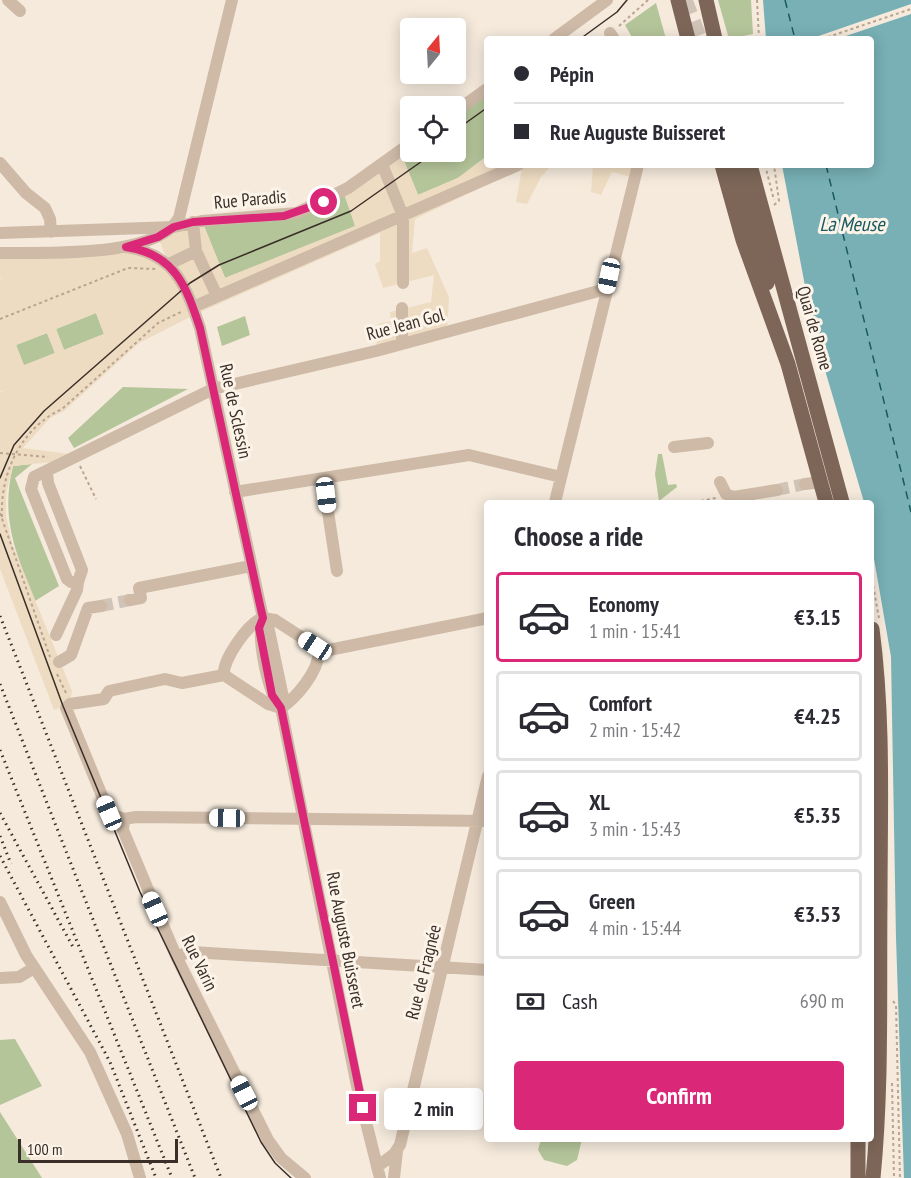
<!DOCTYPE html>
<html lang="en">
<head>
<meta charset="utf-8">
<style>
  body { margin:0; font-family:"PT Sans Narrow",sans-serif; background:#f7f7f7; color:#2b2b33; height:100vh; display:flex; flex-direction:column; font-size:22px; white-space:nowrap }
  * { box-sizing:border-box; margin:0 }
  p { font-size:20px; color:#7c7c81 }
  .icon { flex:none; width:33px; height:33px; fill:none; stroke:currentColor; stroke-width:2; stroke-linecap:round; stroke-linejoin:round }
  .map { position:relative; flex:1; overflow:hidden }
  .sheet { position:absolute; left:484px; top:500px; width:390px; height:642px; display:flex; flex-direction:column; background:#fff; border-radius:6px; box-shadow:0 3px 15px #0003 }
  .sheet>* { flex:none }
  .hud { position:absolute; left:484px; top:36px; width:390px; height:132px; border-radius:6px; box-shadow:0 3px 15px #0003; display:grid; align-content:center; height:132px; padding:0 30px; background:#fff }
  .needle { width:39px; rotate:18deg }
  .fabs { position:absolute; left:400px; top:18px; display:grid; gap:12px }
  .fabs a { display:grid; place-items:center; width:66px; height:66px; border-radius:6px; background:#fff; box-shadow:0 3px 15px #0003; font-size:30px }
  .scale { position:absolute; left:18px; bottom:15px; width:160px; box-sizing:border-box; padding-left:6px; border:3px solid #3a2e28; border-top:0; font-size:16px; line-height:21px; white-space:nowrap; color:#3a2e28; -webkit-text-stroke:4px #fcf4e9; paint-order:stroke }
  .end { position:absolute; width:27px; height:27px; margin:-14px; border:8px solid #db2777; background:#fff; box-shadow:0 0 0 3px #fff }
  .from { border-radius:50% }
  .bubble { position:absolute; height:42px; border-radius:6px; background:#fff; box-shadow:0 3px 15px #0003; font-size:20px; font-weight:600; line-height:42px; text-align:center }
  .car { position:absolute; width:18px; height:36px; margin:-18px -9px; border-radius:8px; box-shadow:0 0 4px 2px #0007; background:linear-gradient(#fff 24%,#345 0 40%,#fff 0 76%,#345 0 86%,#fff 0) }
  .hud b { display:flex; align-items:center; gap:21px; height:57px; font-size:22px }
  .hud b+b { border-top:2px solid #e1e1e2 }
  .hud i { width:15px; height:15px; background:#2b2b33 }
  ul { padding:0; list-style:none }
  li { display:flex; align-items:center; gap:18px; height:90px; margin:0 12px 9px; padding:0 18px; border:3px solid #e1e1e2; border-radius:6px }
  li div { flex:1 }
  li b { display:block; font-size:22px }
  li em { font-style:normal; font-weight:600 }
  li.current { border-color:#db2777 }
  li>.icon { width:54px; height:54px; stroke-width:1.5 }
  h2 { padding:0 30px; font-size:27px; line-height:72px }
  .pay { display:flex; align-items:center; gap:15px; height:66px; padding:0 30px; font-size:22px }
  .pay p { margin-inline-start:auto }
  .cta { display:flex; gap:12px; margin-top:auto; padding:12px 30px }
  .cta a { flex:1; height:69px; border-radius:6px; background:#db2777; color:#fff; font-size:24px; font-weight:600; line-height:69px; text-align:center }
  .map>svg:first-child { display:block }
  .green { fill:#b5c59a }
  .plaza { fill:#eedcc2; fill-rule:evenodd }
  .water { fill:#78b0b5 }
  .pier { fill:#f5eadc }
  .lines { fill:none; stroke-linecap:round; stroke-linejoin:round }
  .ferry { stroke:#195960; stroke-width:1.5; stroke-dasharray:8 6; stroke-linecap:butt }
  .minor-tunnel { stroke:#d0c4b8; stroke-width:12; stroke-dasharray:12 6; stroke-linecap:butt }
  .major-tunnel { stroke:#d0c4b8; stroke-width:15; stroke-dasharray:15 8; stroke-linecap:butt }
  .path { stroke:#baa491; stroke-width:2; stroke-dasharray:3 3; stroke-linecap:butt }
  .minor { stroke:#cebaa7; stroke-width:12 }
  .major { stroke:#7d6658; stroke-width:15 }
  .tram { stroke:#3a2e28; stroke-width:1.5 }
  .rail { stroke:#3a2e28; stroke-width:3; stroke-dasharray:1.5 4.5; stroke-linecap:butt }
  .route { stroke:#db2777; stroke-width:8 }
  .labels { text-anchor:middle; dominant-baseline:central; stroke-width:6; stroke-linejoin:round; paint-order:stroke }
  .street-label { font-size:18px; fill:#3a2e28; stroke:#fcf4e9 }
  .water-label { font-size:20px; font-style:italic; fill:#195960; stroke:#fcf4e9 }
</style>
</head>
<body>
<div class="map">
<svg width="911" height="1178" viewBox="0 0 911 1178">
  <rect width="100%" height="100%" fill="#f5eadc"/>
  <path class="green" d="M718,0H751L753,34L729,39Z
    M656,3L666,39H633L625,25Z
    M487,88V156L458,178L418,195L400,151L411,143V152H456V111Z
    M343,191L356,226L225,278L202,221L284,216Z
    M96,313L104,334L64,350L56,329Z
    M245,316L250,335L222,346L217,327Z
    M47,333L55,353L24,366L16,345Z
    M123,387L188,389L74,448L68,438Z
    M658,454H662L668,485L676,484L677,487L659,501L655,474Z
    M32,464L15,478L59,586L35,601C16,553 0,519 13,466Z
    M15,1039L42,1086L0,1105V1040Z
    M0,1112L42,1178H0Z
    M541,1139H582L577,1160L567,1166L544,1160L538,1150Z"/>
  <path class="plaza" d="M400,151L418,195L458,178L487,156L488,165H552L541,177L527,204L516,202L522,168L415,219L412,253L427,248L449,297L447,332L376,351L378,324L391,321L390,312L431,302L434,275L383,288L375,264L380,261V233L196,314L139,343L64,411L50,418L23,448L78,455L63,461L13,466L6,494V516L12,543L72,691L70,704L54,710L0,569V392L6,390L0,391V279L3,278H0V253L126,247L168,262L158,237L202,221L225,278L355,226L343,191ZM96,313L104,334L64,350L56,329ZM47,333L55,353L24,365L16,345Z
    M593,165H638L635,178L612,172L601,195L591,192Z"/>
  <path class="water" d="M763,0H911V1178H904L896,938L891,657L872,547V502H864L814,333L782,165H872V39H766Z"/>
  <path class="pier" d="M911,4V14L837,39H810Z"/>
  <g class="lines">
    <path class="ferry" d="M785,0L795,39
      M826,165L911,512"/>
    <path class="minor-tunnel" d="M777,490L805,484
      M101,606L130,600"/>
    <path class="major-tunnel" d="M685,0L700,39"/>
    <path class="path" d="M757,0L759,39
      M619,26L648,0
      M748,39L759,36
      M822,39L911,9
      M765,165L774,200
      M774,205L779,201L774,165
      M0,319L128,268L156,269
      M0,453L48,457
      M80,466L96,499
      M695,502L716,498
      M0,513L50,657
      M2,517C0,473 21,428 62,409L158,323L183,311
      M872,580L879,618
      M57,674L66,693
      M893,1001L896,1005L900,1178
      M892,1083L894,1178"/>
    <path class="minor" d="M8,0L20,11
      M610,33L614,39
      M554,39L607,0
      M456,111L488,88
      M0,163L26,193L45,208L50,219L51,232
      M382,164L403,216V283
      M193,222L196,251
      M0,233L174,227L202,221L297,213L348,188L411,143
      M126,247C175,254 186,286 200,328L263,618L268,626L283,697L281,708L357,1086L380,1178
      M0,253C43,252 156,259 179,218L232,0
      M169,264L196,251L217,296
      M193,307L518,165
      M402,344V308
      M674,447L708,443
      M47,472L48,483L82,570L78,582H71L67,579L31,489L34,477L213,389L376,351L606,289
      M323,479L337,571
      M720,482L726,494L734,497L777,490
      M805,484L821,482
      M235,492L469,455L561,477
      M555,502L638,165
      M130,600L141,598L139,588L251,566
      M263,618L275,620L315,646L319,652C318,672 297,697 281,708L268,704L224,675C222,660 249,622 263,618Z
      M263,618C256,636 268,694 281,708
      M56,635L77,590L78,582
      M319,652L488,618
      M59,662L71,655L88,608L101,606
      M124,819L123,830L176,956L268,1140L281,1158L305,1178
      M124,819L136,817L488,821
      M124,819L109,813L66,708L70,704L104,699L109,691L165,679L182,683L224,675
      M0,902L26,955L90,1052L127,1134L140,1178
      M176,956L192,952L488,970
      M0,978L19,977L34,968
      M377,1167L394,1154L400,1145L488,776
      M394,1178L397,1151"/>
    <path class="major" d="M678,0L688,39
      M706,0L715,39
      M722,165L743,240L788,364L826,502
      M735,165L767,283
      M750,165L842,502
      M872,629C884,719 880,811 880,901C879,994 882,1086 873,1178
      M858,1178V1138"/>
    <path class="tram" d="M580,39L617,12L627,0
      M456,130L488,107
      M0,478L14,445L44,411L190,283L219,265L351,211L435,152
      M0,534L63,706L140,892L261,1142L275,1163L291,1178"/>
    <path class="rail" d="M0,616L221,1178
      M0,684L195,1178
      M0,750L172,1178
      M0,813L73,947
      M0,836L11,864
      M0,856L110,1062L156,1178"/>
  </g>
  <g class="lines">
    <path class="route" d="M324,202L284,216L193,222L174,227L158,237L126,247C175,254 186,286 200,328L260,605L263,618L259,628L272,695L281,708L363,1108"/>
  </g>
  <g class="labels">
    <g class="street-label">
      <text transform="translate(250 199) rotate(-5)">Rue Paradis</text>
      <text transform="translate(405 324) rotate(-15)">Rue Jean Gol</text>
      <text transform="translate(815 328) rotate(74)">Quai de Rome</text>
      <text transform="translate(236 411) rotate(78)">Rue de Sclessin</text>
      <text transform="translate(346 940) rotate(79)">Rue Auguste Buisseret</text>
      <text transform="translate(200 963) rotate(64)">Rue Varin</text>
      <text transform="translate(423 972) rotate(-76)">Rue de Fragnée</text>
    </g>
    <g class="water-label">
      <text x="852" y="224">La Meuse</text>
    </g>
  </g>
</svg>
<div class="fabs">
<a><svg class="needle" viewBox="-14 -14 28 28"><path d="M0-13l5 13h-10z" fill="#e53935"/><path d="M0 13l5-13h-10z" fill="#7c7c81"/></svg></a>
<a><svg class="icon" aria-label="locate" viewBox="0 0 24 24"><circle cx="12" cy="12" r="6"/><path d="M12 2v4M12 18v4M2 12h4M18 12h4"/></svg></a>
</div>
<div class="scale">100 m</div>
<i class="end from" style="left:324px;top:202px"></i>
<i class="end" style="left:363px;top:1108px"></i>
<div class="bubble" style="left:384px;top:1088px;width:99px">2 min</div>
<i class="car" style="left:609px;top:276px;rotate:192deg"></i>
<i class="car" style="left:326px;top:495px;rotate:173deg"></i>
<i class="car" style="left:315px;top:646px;rotate:303deg"></i>
<i class="car" style="left:109px;top:813px;rotate:337deg"></i>
<i class="car" style="left:227px;top:818px;rotate:271deg"></i>
<i class="car" style="left:155px;top:909px;rotate:336deg"></i>
<i class="car" style="left:244px;top:1093px;rotate:333deg"></i>
<div class="hud">
<b><i class="from"></i>Pépin</b>
<b><i></i>Rue Auguste Buisseret</b>
</div>
<section class="sheet">
<h2>Choose a ride</h2>
<ul>
<li class="current"><svg class="icon" aria-label="car" viewBox="0 0 24 24"><path d="M5 17H2v-5l4-1 3-4h7l3 4 3 1v5h-3M9 17h6M6 11h13"/><circle cx="7" cy="17" r="2"/><circle cx="17" cy="17" r="2"/></svg><div><b>Economy</b><p>1 min · 15:41</p></div><em>€3.15</em></li>
<li><svg class="icon" aria-label="car" viewBox="0 0 24 24"><path d="M5 17H2v-5l4-1 3-4h7l3 4 3 1v5h-3M9 17h6M6 11h13"/><circle cx="7" cy="17" r="2"/><circle cx="17" cy="17" r="2"/></svg><div><b>Comfort</b><p>2 min · 15:42</p></div><em>€4.25</em></li>
<li><svg class="icon" aria-label="car" viewBox="0 0 24 24"><path d="M5 17H2v-5l4-1 3-4h7l3 4 3 1v5h-3M9 17h6M6 11h13"/><circle cx="7" cy="17" r="2"/><circle cx="17" cy="17" r="2"/></svg><div><b>XL</b><p>3 min · 15:43</p></div><em>€5.35</em></li>
<li><svg class="icon" aria-label="car" viewBox="0 0 24 24"><path d="M5 17H2v-5l4-1 3-4h7l3 4 3 1v5h-3M9 17h6M6 11h13"/><circle cx="7" cy="17" r="2"/><circle cx="17" cy="17" r="2"/></svg><div><b>Green</b><p>4 min · 15:44</p></div><em>€3.53</em></li>
</ul>
<div class="pay"><svg class="icon" aria-label="cash" viewBox="0 0 24 24"><path d="M3 7h18v10H3z"/><circle cx="12" cy="12" r="2"/></svg>Cash<p>690 m</p></div>
<div class="cta"><a>Confirm</a></div>
</section>
</div>
</body>
</html>
